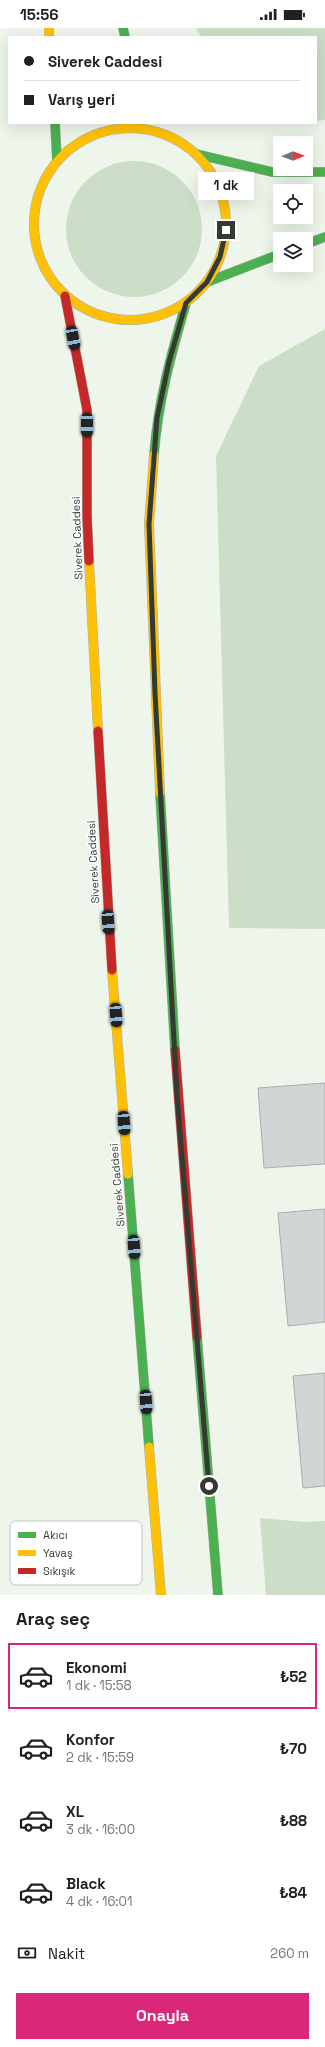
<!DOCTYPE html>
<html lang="tr">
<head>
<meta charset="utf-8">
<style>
  body { margin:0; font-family:"Space Grotesk",sans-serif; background:#f2f2f2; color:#202124; height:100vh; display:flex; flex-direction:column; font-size:15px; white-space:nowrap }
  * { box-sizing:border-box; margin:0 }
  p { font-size:13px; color:#757577 }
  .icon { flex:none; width:22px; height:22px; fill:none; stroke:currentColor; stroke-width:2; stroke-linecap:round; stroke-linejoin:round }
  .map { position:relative; height:1567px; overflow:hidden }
  .sheet { display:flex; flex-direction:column; background:#fff; flex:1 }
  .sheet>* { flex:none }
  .top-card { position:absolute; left:8px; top:8px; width:309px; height:88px; border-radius:0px; box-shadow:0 4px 16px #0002; display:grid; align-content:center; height:88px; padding:0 16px; background:#fff }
  .needle { width:26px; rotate:89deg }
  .tools { position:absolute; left:273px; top:108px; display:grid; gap:8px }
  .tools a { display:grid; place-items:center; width:40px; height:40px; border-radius:0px; background:#fff; box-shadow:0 4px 16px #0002; font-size:20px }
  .end { position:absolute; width:18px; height:18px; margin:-9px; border:5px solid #343a32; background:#fff; box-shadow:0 0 0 2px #fff }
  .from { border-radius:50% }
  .bubble { position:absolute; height:28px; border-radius:0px; background:#fff; box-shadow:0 4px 16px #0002; font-size:13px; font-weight:800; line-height:28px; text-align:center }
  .car { position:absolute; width:12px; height:24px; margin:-12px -6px; border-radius:5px; box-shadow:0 0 3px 1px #0007; background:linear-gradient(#222 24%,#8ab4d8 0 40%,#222 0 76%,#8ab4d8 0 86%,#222 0) }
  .top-card b { display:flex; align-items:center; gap:14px; height:38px; font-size:15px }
  .top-card b+b { border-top:1px solid #e0e0e0 }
  .top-card i { width:10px; height:10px; background:#202124 }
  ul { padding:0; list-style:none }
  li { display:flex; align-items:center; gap:12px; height:66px; margin:0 8px 6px; padding:0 8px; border:2px solid transparent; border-radius:0px }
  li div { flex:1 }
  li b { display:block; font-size:15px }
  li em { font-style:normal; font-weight:800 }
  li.on { border-color:#db2777 }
  li>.icon { width:36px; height:36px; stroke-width:1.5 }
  h2 { padding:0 16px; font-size:18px; line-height:48px }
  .pay { display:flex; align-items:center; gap:10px; height:44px; padding:0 16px; font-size:15px }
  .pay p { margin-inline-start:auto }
  .primary-button { display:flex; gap:8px; margin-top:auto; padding:8px 16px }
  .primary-button a { flex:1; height:46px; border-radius:0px; background:#db2777; color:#fff; font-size:16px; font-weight:800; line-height:46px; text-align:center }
  .status { display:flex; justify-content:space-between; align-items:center; height:28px; padding:0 20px; background:#fff; direction:ltr }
  .status svg { height:11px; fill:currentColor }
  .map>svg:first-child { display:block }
  .green { fill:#ccdec7 }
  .building { fill:#d1d5d4; stroke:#aaadac }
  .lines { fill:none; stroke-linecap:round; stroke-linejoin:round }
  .fast-casing { stroke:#aab0a8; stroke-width:10 }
  .slow-casing { stroke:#aab0a8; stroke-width:10 }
  .jam-casing { stroke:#aab0a8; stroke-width:10 }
  .fast { stroke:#4caf50; stroke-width:9 }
  .slow { stroke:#ffc107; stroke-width:9 }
  .jam { stroke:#c62828; stroke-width:9 }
  .route { stroke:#343a32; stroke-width:5 }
  .labels { text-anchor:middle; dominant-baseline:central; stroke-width:3; stroke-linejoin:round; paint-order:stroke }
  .street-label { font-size:11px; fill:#343a32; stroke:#fff }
  .key { fill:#fff; stroke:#c2c4c2; stroke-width:1 }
  .key-label { font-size:11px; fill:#343a32 }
</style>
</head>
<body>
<div class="status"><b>15:56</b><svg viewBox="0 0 49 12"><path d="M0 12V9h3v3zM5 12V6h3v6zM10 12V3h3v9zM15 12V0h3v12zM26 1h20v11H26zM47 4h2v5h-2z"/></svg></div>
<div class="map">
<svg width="325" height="1567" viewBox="0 0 325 1567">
  <rect width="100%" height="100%" fill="#eef6eb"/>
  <path class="green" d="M196,0H325V92L316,93V9H201Z
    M66 201a68 68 0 1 1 136 0a68 68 0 1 1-136 0Z
    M325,301V901L229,900L216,428L259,338Z
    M260,1490L305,1494L325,1493V1567H266Z"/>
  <path class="building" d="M325,1055V1136L264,1140L258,1060Z
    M325,1181V1294L288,1298L278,1185Z
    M325,1345V1458L303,1460L293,1348Z"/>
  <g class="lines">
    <g class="fast-casing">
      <path id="fast" d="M123,0L125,9
        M55,95L57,133
        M196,126L272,144H325
        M306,216L325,209
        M207,254L280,226
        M154,427C158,373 171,327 186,275
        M160,765L175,1022
        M128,1146L149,1419
        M197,1309L218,1567"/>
    </g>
    <g class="slow-casing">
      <path id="slow" d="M49,0V9
        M34 196a96 96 0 1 1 192 0a96 96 0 1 1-192 0Z
        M154,427L149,496L160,765
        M89,533L98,703
        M112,942L128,1146
        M149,1419L161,1567"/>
    </g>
    <g class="jam-casing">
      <path id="jam" d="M65,268L87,382V488L89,533
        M98,703L112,942
        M175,1022L197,1309"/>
    </g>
    <use href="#fast" class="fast"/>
    <use href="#slow" class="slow"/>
    <use href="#jam" class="jam"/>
  </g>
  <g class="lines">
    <path class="route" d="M209,1458L177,1067L155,665L149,496L157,390L169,334L186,275L207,254L220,229L226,202"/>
  </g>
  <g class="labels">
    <g class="street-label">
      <text transform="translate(77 510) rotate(-92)">Siverek Caddesi</text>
      <text transform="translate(93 834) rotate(-93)">Siverek Caddesi</text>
      <text transform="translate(117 1157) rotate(-95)">Siverek Caddesi</text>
    </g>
  </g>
  <rect x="10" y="1493" width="132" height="64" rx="6" class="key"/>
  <rect x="18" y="1504" width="18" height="6" fill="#4caf50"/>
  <rect x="18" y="1522" width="18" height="6" fill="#ffc107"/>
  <rect x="18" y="1540" width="18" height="6" fill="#c62828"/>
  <g class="key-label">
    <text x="43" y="1511">Akıcı</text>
    <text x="43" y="1529">Yavaş</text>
    <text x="43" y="1547">Sıkışık</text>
  </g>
</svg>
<div class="tools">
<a><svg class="needle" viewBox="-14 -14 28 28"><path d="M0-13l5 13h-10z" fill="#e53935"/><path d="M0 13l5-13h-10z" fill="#757577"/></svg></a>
<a><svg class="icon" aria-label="locate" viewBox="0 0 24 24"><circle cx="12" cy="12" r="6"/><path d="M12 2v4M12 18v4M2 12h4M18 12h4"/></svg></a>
<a><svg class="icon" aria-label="layers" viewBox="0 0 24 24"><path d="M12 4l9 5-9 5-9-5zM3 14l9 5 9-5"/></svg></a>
</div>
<i class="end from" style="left:209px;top:1458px"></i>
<i class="end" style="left:226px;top:202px"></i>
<div class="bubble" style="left:198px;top:144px;width:56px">1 dk</div>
<i class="car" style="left:73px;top:310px;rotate:169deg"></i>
<i class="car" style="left:87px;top:397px;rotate:180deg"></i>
<i class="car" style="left:108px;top:894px;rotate:176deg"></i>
<i class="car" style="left:116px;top:987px;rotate:176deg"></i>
<i class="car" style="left:124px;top:1095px;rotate:176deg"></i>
<i class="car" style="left:134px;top:1219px;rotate:176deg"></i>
<i class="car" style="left:146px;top:1374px;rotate:176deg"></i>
<div class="top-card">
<b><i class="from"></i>Siverek Caddesi</b>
<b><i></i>Varış yeri</b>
</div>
</div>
<section class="sheet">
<h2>Araç seç</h2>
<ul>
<li class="on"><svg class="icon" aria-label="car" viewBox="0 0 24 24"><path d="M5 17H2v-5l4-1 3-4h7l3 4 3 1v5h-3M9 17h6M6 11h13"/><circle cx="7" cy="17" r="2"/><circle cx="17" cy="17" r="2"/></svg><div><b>Ekonomi</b><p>1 dk · 15:58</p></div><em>₺52</em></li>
<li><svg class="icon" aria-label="car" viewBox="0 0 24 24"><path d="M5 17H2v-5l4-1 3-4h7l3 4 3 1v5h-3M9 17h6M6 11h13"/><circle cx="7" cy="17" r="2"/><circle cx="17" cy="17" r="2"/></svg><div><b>Konfor</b><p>2 dk · 15:59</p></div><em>₺70</em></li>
<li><svg class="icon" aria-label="car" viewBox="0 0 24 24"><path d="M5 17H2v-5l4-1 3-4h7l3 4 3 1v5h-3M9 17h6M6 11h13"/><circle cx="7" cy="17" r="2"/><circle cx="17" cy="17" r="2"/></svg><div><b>XL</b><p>3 dk · 16:00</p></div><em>₺88</em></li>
<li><svg class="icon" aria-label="car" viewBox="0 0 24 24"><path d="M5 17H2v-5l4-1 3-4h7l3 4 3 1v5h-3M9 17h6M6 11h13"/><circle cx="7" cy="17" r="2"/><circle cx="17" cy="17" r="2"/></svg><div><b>Black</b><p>4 dk · 16:01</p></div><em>₺84</em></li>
</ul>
<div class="pay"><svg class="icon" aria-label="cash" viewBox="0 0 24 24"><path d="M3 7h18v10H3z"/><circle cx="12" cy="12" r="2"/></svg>Nakit<p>260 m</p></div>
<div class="primary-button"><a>Onayla</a></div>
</section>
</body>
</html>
